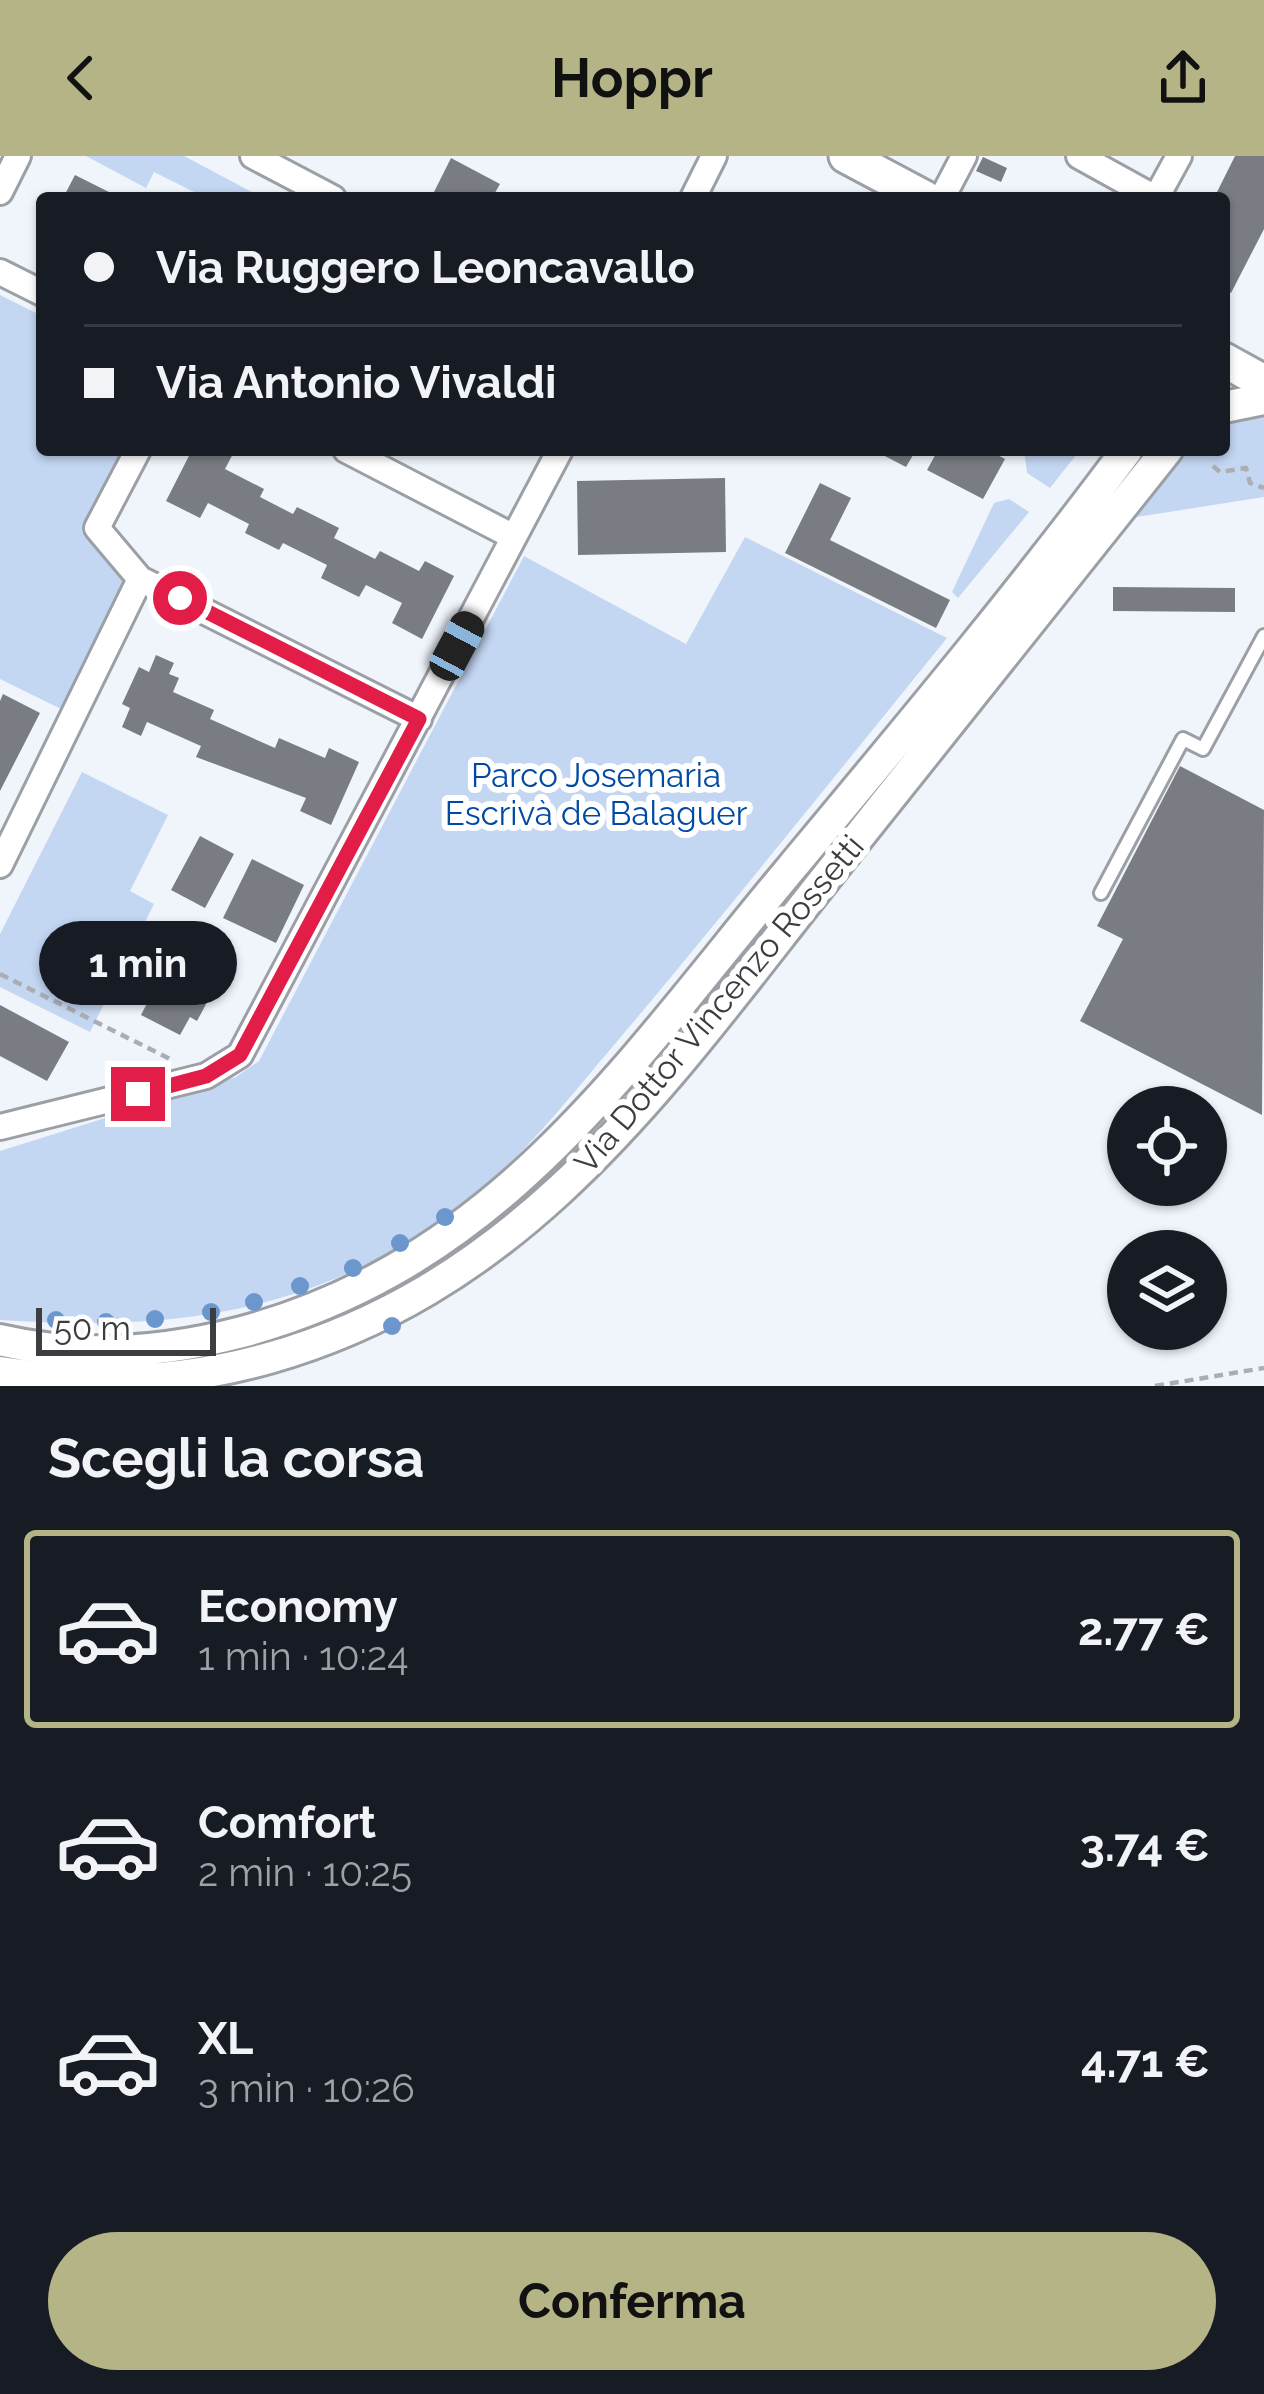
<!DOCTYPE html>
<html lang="it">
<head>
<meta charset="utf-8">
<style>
  body { margin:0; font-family:Raleway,sans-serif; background:#20242c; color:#f1f3f6; height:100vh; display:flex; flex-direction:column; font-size:45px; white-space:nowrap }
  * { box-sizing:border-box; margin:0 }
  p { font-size:39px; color:#9ea1a6 }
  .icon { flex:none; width:66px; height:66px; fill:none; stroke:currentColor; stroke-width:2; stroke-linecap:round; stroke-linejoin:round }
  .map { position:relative; height:1230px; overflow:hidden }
  .side { display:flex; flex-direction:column; background:#171b24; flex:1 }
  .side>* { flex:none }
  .hud { position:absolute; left:36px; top:36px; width:1194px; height:264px; border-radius:12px; box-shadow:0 3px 9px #0004; display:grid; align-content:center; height:264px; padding:0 48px; background:#171b24 }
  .controls { position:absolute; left:1107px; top:930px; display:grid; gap:24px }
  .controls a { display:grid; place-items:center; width:120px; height:120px; border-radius:50%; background:#171b24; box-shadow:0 3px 9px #0004; font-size:60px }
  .scale { position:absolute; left:36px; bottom:30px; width:180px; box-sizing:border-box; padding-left:12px; border:6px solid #3b3d40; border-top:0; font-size:33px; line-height:42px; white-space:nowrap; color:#3b3d40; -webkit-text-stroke:9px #fff; paint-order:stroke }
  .end { position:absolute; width:54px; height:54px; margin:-27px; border:15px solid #e11d48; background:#fff; box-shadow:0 0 0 6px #fff }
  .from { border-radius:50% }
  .bubble { position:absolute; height:84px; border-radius:42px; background:#171b24; box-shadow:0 3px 9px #0004; font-size:39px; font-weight:700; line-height:84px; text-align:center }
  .car { position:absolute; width:36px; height:72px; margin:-36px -18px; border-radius:15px; box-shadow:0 0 9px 3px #0007; background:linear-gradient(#222 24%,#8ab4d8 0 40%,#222 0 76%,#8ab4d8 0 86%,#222 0) }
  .hud b { display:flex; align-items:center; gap:42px; height:114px; font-size:45px }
  .hud b+b { border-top:3px solid #363941 }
  .hud i { width:30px; height:30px; background:#f1f3f6 }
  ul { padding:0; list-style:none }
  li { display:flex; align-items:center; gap:36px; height:198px; margin:0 24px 18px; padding:0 24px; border:6px solid transparent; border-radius:12px }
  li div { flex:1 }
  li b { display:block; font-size:45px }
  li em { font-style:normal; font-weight:700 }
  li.selected { border-color:#b4b487 }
  li>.icon { width:108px; height:108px; stroke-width:1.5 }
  h2 { padding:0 48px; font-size:54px; line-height:144px }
  .cta { display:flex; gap:24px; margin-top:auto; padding:24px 48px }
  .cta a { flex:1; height:138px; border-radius:72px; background:#b4b487; color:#111; font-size:48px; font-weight:700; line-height:138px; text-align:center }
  header { display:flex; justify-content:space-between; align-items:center; height:156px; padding:0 48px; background:#b4b487; color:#111; font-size:54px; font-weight:700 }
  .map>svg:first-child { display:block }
  .green { fill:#c3d6f2 }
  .building { fill:#797d83 }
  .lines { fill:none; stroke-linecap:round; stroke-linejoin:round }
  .service-casing { stroke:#9ca0a6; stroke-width:18 }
  .minor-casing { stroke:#9ca0a6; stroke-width:30 }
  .tertiary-casing { stroke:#9ca0a6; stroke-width:36 }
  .secondary-casing { stroke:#9ca0a6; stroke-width:39 }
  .path { stroke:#aaaeb3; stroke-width:4.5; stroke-dasharray:9 6; stroke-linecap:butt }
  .service { stroke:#fff; stroke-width:12 }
  .minor { stroke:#fff; stroke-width:24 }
  .tertiary { stroke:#fff; stroke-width:30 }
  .secondary { stroke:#fff; stroke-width:33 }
  .tree { fill:#6c97cc }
  .route { stroke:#e11d48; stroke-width:15 }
  .labels { text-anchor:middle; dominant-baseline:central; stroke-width:12; stroke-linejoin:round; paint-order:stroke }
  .park-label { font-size:33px; fill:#004aa4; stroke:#fff }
  .street-label { font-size:33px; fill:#3b3d40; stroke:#fff }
</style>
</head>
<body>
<header><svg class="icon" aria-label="back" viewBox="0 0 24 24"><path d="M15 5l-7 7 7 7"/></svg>Hoppr<svg class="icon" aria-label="share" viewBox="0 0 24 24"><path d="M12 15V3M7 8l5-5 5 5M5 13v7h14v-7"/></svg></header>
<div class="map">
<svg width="1264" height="1230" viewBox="0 0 1264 1230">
  <rect width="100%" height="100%" fill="#f0f5fc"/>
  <path class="green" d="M86,0H184L263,42H206L154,16L146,32Z
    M0,139L42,160V294H121L82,375L125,426L61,553L0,523Z
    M1224,254L1264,258V341L1124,363L1170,294H1224Z
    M1024,294H1080L1050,332L1027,317Z
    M1009,343L1029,356L958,442L952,436L994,347Z
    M745,381L947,482C840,614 734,746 625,876C565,946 500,1033 420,1080C280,1163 158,1174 0,1164V995L236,921L259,905L524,400L686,488Z
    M82,616L168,659L130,735L154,748L90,876L0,831V778Z"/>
  <path class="building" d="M1235,0H1264V73L1231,137L1224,133V42H1214Z
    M983,1L1007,12L1001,26L976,15Z
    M451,2L500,28L492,42H431Z
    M75,19L121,42H63Z
    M192,294H235L225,313L264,333L260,341L293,358L297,351L339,372L334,382L375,403L380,395L419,415L425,405L454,420L422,483L392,467L402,447L366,429L359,441L321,422L327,409L283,387L279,394L245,377L249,368L208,347L200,362L166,345Z
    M883,294H916L906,311L881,298Z
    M938,294H988L1005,303L983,343L927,314Z
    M725,322L726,396L578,399L577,325Z
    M820,327L851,342L830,384L950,444L936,472L785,397Z
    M1113,431L1235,432V456L1113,455Z
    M156,499L174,507L169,518L179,522L173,536L214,554L210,563L275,592L279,582L325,602L329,592L359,606L331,669L300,655L306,642L196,601L201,590L147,566L141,580L122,571L130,552L122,548L139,511L149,516Z
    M3,538L40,557L0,635V545Z
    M1180,610L1264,654L1262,959L1080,865L1123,783L1097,770Z
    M200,680L234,698L205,752L171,734Z
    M252,703L304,729L276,787L223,762Z
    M180,783L220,804L211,820L219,824L197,865L190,861L180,879L141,859Z
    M0,849L69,886L47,925L0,900Z"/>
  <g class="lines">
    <g class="service-casing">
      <path id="service" d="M1101,737L1183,583L1203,593L1264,480"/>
    </g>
    <g class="minor-casing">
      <path id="minor" d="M253,0L333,42
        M1079,0L1155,42
        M0,36L18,0
        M693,42L714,0
        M942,42L964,0
        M1156,42L1179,0
        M0,116L42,137
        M138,294L97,372L140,423L419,563
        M346,294L514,381
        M0,709L140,423
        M0,971L206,920L240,899L560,294"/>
    </g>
    <g class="tertiary-casing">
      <path id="tertiary" d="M1224,251L1264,243
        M0,1184C81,1203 162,1197 242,1176C502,1106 629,906 792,711C906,574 1020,438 1127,294
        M0,1216C90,1230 181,1227 269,1202C533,1127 671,916 833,713C944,573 1056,434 1167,294"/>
    </g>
    <g class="secondary-casing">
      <path id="secondary" d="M846,0L925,42
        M1224,204L1264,226"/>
    </g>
    <path class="path" d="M1213,310L1220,316L1246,312L1250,327L1264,332
      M0,818L172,904
      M1155,1230L1264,1212"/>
    <use href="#service" class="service"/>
    <use href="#minor" class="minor"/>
    <use href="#tertiary" class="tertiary"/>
    <use href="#secondary" class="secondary"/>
  </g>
  <g class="tree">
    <circle cx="445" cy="1061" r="9"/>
    <circle cx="400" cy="1087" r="9"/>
    <circle cx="353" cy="1112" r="9"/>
    <circle cx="300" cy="1130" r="9"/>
    <circle cx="254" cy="1146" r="9"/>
    <circle cx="211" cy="1156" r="9"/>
    <circle cx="155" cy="1163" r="9"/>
    <circle cx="56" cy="1164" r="9"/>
    <circle cx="106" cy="1166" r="9"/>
    <circle cx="392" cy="1170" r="9"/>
  </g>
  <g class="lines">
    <path class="route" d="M138,938L206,920L240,899L419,563L180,442"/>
  </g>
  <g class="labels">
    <g class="park-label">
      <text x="596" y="619">Parco Josemaria<tspan x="596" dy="38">Escrivà de Balaguer</tspan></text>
    </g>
    <g class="street-label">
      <text transform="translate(719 848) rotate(-50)">Via Dottor Vincenzo Rossetti</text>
    </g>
  </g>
</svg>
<div class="controls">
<a><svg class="icon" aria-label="locate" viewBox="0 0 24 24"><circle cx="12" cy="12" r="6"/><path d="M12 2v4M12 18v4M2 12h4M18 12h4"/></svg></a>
<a><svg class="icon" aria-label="layers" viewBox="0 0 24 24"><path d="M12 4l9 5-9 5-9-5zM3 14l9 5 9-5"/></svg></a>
</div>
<div class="scale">50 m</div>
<i class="end from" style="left:180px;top:442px"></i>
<i class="end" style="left:138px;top:938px"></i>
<div class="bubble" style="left:39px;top:765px;width:198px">1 min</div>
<i class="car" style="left:457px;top:490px;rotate:28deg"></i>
<div class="hud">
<b><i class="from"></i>Via Ruggero Leoncavallo</b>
<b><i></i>Via Antonio Vivaldi</b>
</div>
</div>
<section class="side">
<h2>Scegli la corsa</h2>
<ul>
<li class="selected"><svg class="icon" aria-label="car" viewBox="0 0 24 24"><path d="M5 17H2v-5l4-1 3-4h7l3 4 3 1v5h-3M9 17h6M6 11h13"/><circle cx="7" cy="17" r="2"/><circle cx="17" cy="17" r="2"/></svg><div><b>Economy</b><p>1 min · 10:24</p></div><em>2.77 €</em></li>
<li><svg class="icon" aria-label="car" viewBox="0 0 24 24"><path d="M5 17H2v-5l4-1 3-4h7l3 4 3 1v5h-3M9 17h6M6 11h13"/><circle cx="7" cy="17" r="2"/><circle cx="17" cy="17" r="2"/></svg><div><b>Comfort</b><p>2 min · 10:25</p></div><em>3.74 €</em></li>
<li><svg class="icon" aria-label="car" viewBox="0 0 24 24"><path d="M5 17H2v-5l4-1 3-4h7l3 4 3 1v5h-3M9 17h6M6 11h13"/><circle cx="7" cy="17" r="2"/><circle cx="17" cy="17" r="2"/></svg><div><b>XL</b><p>3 min · 10:26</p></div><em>4.71 €</em></li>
</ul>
<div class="cta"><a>Conferma</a></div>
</section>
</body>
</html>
